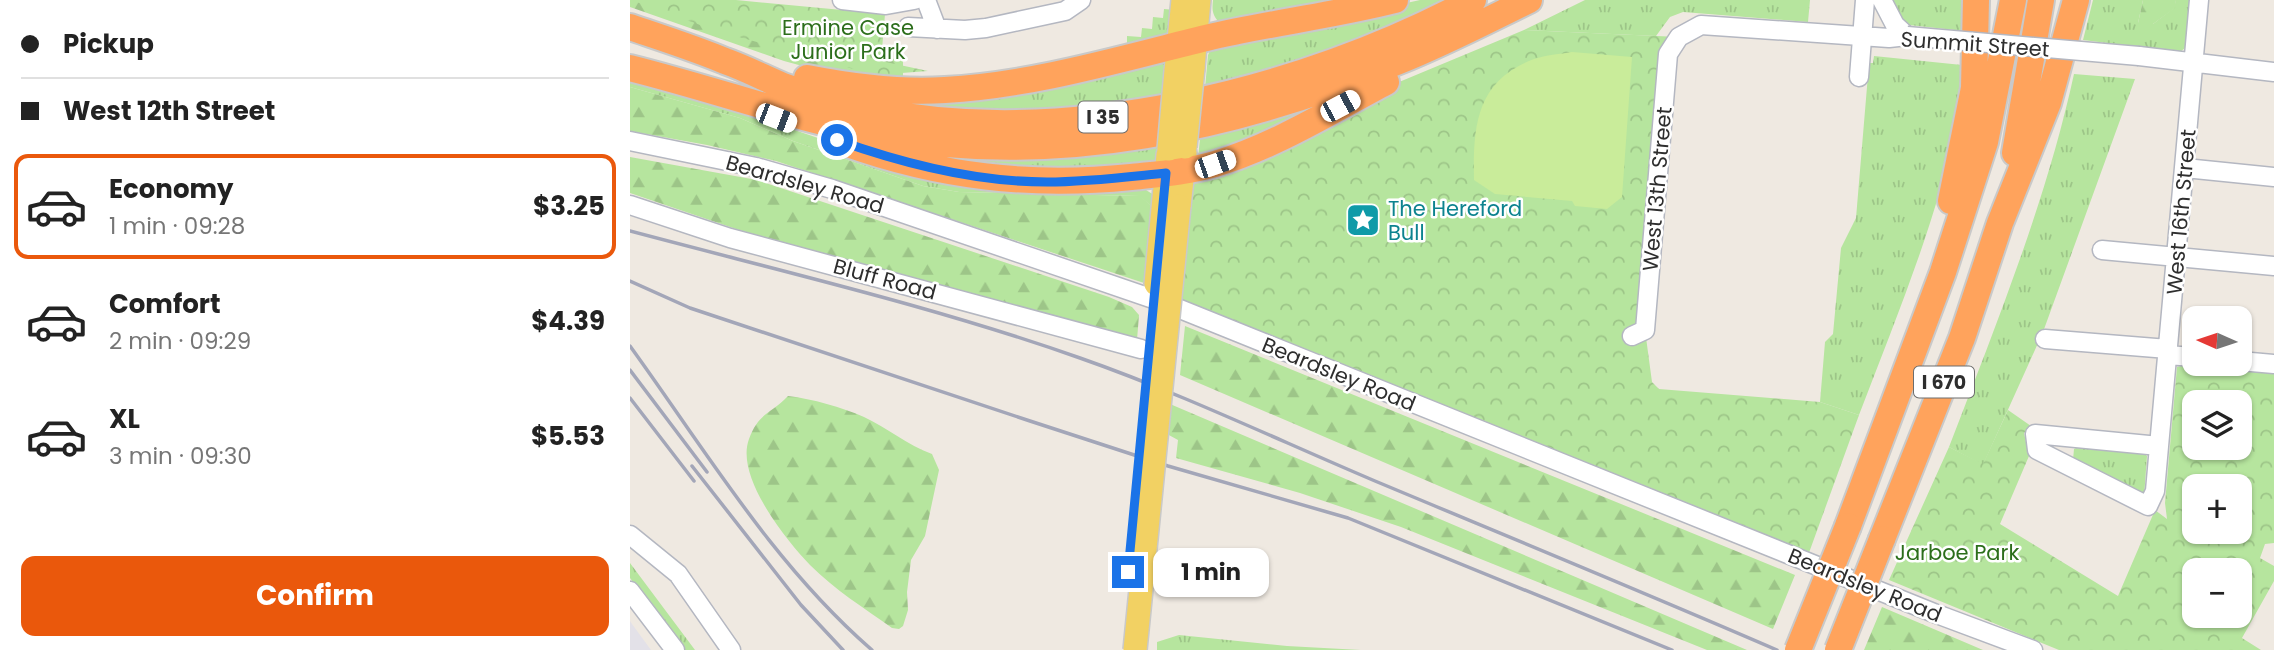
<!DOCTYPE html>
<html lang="en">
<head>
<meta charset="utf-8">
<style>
  body { margin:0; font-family:Poppins,sans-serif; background:#f6f6f6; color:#222; height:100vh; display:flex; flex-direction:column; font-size:26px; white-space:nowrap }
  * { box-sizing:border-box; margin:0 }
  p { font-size:23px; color:#767676 }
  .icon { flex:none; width:38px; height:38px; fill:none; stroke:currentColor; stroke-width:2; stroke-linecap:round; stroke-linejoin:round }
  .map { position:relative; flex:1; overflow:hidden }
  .side { display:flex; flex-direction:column; background:#fff; width:630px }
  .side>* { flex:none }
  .guide { display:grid; align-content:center; height:154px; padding:0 21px; background:#fff }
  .needle { width:46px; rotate:273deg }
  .controls { position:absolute; left:1552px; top:306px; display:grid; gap:14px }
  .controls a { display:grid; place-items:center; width:70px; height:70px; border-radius:14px; background:#fff; box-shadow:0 2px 5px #0004; font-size:35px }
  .end { position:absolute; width:32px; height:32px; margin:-16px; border:9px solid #1a73e8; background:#fff; box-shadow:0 0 0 4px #fff }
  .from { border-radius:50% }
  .bubble { position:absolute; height:49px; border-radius:14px; background:#fff; box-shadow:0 2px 5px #0004; font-size:23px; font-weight:700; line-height:49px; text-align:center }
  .car { position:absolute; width:21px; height:42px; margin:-21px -10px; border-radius:9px; box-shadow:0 0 5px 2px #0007; background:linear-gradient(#fff 24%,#345 0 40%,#fff 0 76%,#345 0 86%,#fff 0) }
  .guide b { display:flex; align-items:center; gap:24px; height:66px; font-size:26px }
  .guide b+b { border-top:2px solid #e0e0e0 }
  .guide i { width:18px; height:18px; background:#222 }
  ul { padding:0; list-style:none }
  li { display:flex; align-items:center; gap:21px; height:105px; margin:0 14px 10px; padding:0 7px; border:4px solid transparent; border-radius:14px }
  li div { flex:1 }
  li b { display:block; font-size:26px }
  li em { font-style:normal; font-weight:700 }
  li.current { border-color:#ea580c }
  li>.icon { width:63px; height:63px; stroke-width:1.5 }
  .action { display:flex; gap:14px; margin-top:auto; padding:14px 21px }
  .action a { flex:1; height:80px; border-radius:14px; background:#ea580c; color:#fff; font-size:28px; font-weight:700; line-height:80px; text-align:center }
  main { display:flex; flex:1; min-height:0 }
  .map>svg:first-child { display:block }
  .industrial { fill:#e3e1e8 }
  .grass { fill:url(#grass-tufts) }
  .forest { fill:url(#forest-firs) }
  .park { fill:url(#park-crowns); fill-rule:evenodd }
  .pitch { fill:#c9ec9a }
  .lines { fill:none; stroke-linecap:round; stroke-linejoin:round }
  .minor-casing { stroke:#b4b7c1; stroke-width:21 }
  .major-casing { stroke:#c9c9c9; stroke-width:26 }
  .highway-casing { stroke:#c9c9c9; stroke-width:30 }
  .minor { stroke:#fff; stroke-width:18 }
  .major { stroke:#f2d163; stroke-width:23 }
  .highway { stroke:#ffa35c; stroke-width:26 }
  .rail { stroke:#a3a6b8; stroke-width:3.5 }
  .minor-bridge-casing { stroke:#b4b7c1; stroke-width:21; stroke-linecap:butt }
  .major-bridge-casing { stroke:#c9c9c9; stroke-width:26; stroke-linecap:butt }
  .highway-bridge-casing { stroke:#c9c9c9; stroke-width:30; stroke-linecap:butt }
  .minor-bridge { stroke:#fff; stroke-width:18 }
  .major-bridge { stroke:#f2d163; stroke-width:23 }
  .highway-bridge { stroke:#ffa35c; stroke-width:26 }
  .route { stroke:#1a73e8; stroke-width:9 }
  .labels { text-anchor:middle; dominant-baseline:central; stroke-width:5; stroke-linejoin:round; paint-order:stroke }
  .shield { fill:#fff; stroke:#6d6d6d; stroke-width:2 }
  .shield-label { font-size:19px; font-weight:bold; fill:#2e2e2e }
  .park-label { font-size:21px; fill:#2c6e1b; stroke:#fff }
  .street-label { font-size:21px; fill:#2e2e2e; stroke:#fff }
  .culture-label { font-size:21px; fill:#0d838f; stroke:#fff; text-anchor:start }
</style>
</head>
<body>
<main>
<section class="side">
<div class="guide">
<b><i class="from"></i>Pickup</b>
<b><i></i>West 12th Street</b>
</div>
<ul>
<li class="current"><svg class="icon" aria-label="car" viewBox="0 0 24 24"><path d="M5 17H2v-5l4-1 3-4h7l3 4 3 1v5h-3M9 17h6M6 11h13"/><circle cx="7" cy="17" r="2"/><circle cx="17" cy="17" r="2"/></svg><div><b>Economy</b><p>1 min · 09:28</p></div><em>$3.25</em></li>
<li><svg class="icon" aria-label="car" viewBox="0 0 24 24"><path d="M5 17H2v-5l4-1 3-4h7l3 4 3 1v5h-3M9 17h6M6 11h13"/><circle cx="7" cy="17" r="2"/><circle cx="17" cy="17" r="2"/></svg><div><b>Comfort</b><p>2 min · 09:29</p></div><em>$4.39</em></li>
<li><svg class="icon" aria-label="car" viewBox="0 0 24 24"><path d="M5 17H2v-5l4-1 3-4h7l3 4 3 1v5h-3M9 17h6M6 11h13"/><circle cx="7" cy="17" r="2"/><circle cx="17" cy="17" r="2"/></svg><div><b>XL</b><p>3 min · 09:30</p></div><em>$5.53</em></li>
</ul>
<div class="action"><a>Confirm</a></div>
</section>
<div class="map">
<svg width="1644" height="650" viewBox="0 0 1644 650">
  <defs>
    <pattern id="grass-tufts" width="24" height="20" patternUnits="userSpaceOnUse" patternTransform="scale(1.75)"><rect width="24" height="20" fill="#b6e59e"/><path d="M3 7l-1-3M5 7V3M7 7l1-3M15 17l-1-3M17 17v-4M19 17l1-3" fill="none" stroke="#9dc588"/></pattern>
    <pattern id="forest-firs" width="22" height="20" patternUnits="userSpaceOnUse" patternTransform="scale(1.75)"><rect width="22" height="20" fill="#b6e59e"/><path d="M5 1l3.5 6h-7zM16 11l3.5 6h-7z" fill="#9dc588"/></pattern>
    <pattern id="park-crowns" width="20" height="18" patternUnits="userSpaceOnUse" patternTransform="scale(1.75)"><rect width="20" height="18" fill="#b6e59e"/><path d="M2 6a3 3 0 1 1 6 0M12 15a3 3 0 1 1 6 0" fill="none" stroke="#9dc588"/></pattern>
  </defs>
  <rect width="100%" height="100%" fill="#efe9e1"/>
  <path class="industrial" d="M0,621L2,624L21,650H0Z"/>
  <path class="grass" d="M583,0H734L588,26V21C582,14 582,9 583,0Z
    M790,0H816L802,8L703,49L575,88L578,55L582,46Z
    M955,0H1180L1178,22L1053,12L1040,17L1026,36L894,30Z
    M1260,0H1334V31L1279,25L1271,21Z
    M1463,0H1513L1508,23L1523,24L1544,8L1546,0H1560L1555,48L1550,52L1453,40Z
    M534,9L545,10L541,34L497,47V36L511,37L512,28L522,29L523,17L533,18Z
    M1244,56L1332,65C1327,106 1322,147 1311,187C1289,264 1258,339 1229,415L1190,402L1195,342L1203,334L1211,248L1226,218L1239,63H1243Z
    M532,62L537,66L536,96L465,106L345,113L240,95Z
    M1444,74L1505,79L1413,332L1353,465L1319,447C1366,325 1416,202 1444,74Z
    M0,78L144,123L276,168L516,190L524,195V208L509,196L329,192L293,186L163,141L110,118L0,87Z
    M744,81L655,128L568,158L570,139L640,119Z
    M529,143V163L485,174L328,165L306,153L320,158H420L458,155Z
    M1446,448L1515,454L1517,456L1514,497L1443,460L1444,449Z
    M0,563L65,650H55L0,578Z
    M549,635L657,646L731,650H527V642Z"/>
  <path class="forest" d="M0,0H20L273,61V79L191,71L154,61L0,7Z
    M1513,0H1546L1545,8L1523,24L1518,35H1512L1508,23Z
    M0,87L110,118L163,141L293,186L329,192L510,196L524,208L517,284L146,161L77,145L0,131Z
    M0,157L127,180L479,297L502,307L509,315L507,340L109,230L0,193Z
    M555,326L1165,575L1143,629L550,375Z
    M158,396C183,399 211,407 234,417C258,428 277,445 302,454L309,470L295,536L281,560L277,592L278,610L273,626L269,629L262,628C234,608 205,590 180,565C155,539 105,476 119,439C129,412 141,414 158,396Z
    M540,404L1117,650H1077L771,527L670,493L546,458L548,440L537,434Z
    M1252,607L1353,650H1234Z"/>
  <path class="park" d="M1,0H106L255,14L251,61L298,71L245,75L84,30Z
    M894,30L1049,37L1038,54L1015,330L1022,382L1029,389L1190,402L1229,415L1176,561L538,310L553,172Z
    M1560,363L1644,371V543L1635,544L1630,558L1644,566V581L1612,638L1631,650H1429L1259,580L1319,447L1353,464L1378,410L1401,426L1394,433L1399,456L1370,524L1488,596L1525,510L1537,519L1535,503L1547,367ZM1564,402H1610V448H1564ZM1564,486H1610V532H1564ZM1564,570H1610V616H1564Z"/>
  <path class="pitch" d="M942,52L1002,57L992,197L977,209L945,206L942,201L865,194L844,180C843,126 846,81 904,59C916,55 930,54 942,52Z"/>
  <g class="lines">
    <g class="minor-casing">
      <path id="minor" d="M212,0L256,5L284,0
        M296,0L307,29
        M1252,0L1265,25L1277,36
        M278,27L335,30L356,28L435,11L451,0
        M1509,56L1644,72
        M1229,77L1235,0
        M0,141L126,167L202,189L535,303L1304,613L1403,650
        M1555,168L1644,177
        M0,205L100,238L511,349
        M1472,250L1644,266
        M1002,336L1015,330L1038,54L1049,37L1071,25L1259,38L1277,36
        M1415,339L1538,349
        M1537,355L1564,357
        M1610,361L1644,364
        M1529,446L1405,434L1407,450L1518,506L1525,491L1569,0
        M0,535L48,574L101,650
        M0,591L45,650"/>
    </g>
    <g class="major-casing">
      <path id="major" d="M563,68L569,0
        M546,71L553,0
        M549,206L555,153
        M526,284L538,155"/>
    </g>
    <g class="highway-casing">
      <path id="highway" d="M0,27C32,38 64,48 95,61C115,68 134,78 153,86C183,97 214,105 245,111C438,149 672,92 843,0
        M0,68C84,89 166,119 251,135C425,168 607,128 769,61C814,43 856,21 899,0
        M177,78C223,87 269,93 315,90C404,85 490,59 576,38C639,23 702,16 765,0
        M215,143C310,177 401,187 501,177C529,174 557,172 585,164C645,146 701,111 756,82
        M1385,153L1411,0
        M1321,201L1344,88L1346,0
        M1218,526L1313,272L1355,142L1383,0
        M1252,539L1332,338L1370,223L1418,103L1446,0"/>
    </g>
    <use href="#minor" class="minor"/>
    <use href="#major" class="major"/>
    <use href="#highway" class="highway"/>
    <path class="rail" d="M0,231C150,271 303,306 450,358C550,393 646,439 745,481C879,537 1013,592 1147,650
      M0,281L60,308L400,421L538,466L718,518L1042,650
      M0,346C76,451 143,564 242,650
      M0,370L77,472
      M0,398L64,481
      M62,466L171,605L213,650"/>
    <g class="minor-bridge-casing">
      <path id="minor-bridge" d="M1277,36L1509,56"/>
    </g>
    <g class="major-bridge-casing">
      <path id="major-bridge" d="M555,147L563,68
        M539,149L546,71
        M505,650L549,206"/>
    </g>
    <g class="highway-bridge-casing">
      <path id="highway-bridge" d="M1168,650L1218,526
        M1208,650L1252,539"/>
    </g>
    <use href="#minor-bridge" class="minor-bridge"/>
    <use href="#major-bridge" class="major-bridge"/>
    <use href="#highway-bridge" class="highway-bridge"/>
  </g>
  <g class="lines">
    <path class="route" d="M207,140C274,164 345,182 417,182C457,182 496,177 536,173L498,572"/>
  </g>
  <defs>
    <g id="sight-square" transform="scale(1.75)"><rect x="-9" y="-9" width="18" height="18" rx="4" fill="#0f9aa8" stroke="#fff"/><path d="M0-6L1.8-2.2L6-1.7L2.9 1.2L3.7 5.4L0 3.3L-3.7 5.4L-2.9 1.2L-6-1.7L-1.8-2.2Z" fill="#fff"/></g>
  </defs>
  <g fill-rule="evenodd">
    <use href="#sight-square" x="733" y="220"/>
  </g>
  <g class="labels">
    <g class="shield">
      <rect x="448.5" y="101.5" width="49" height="31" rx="5"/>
      <rect x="1284" y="366.5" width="60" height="31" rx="5"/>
    </g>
    <g class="shield-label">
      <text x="473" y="117">I 35</text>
      <text x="1314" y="382">I 670</text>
    </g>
    <g class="park-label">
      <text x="218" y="27">Ermine Case<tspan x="218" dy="24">Junior Park</tspan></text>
      <text x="1327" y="552">Jarboe Park</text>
    </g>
    <g class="street-label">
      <text transform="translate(1345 44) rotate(4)">Summit Street</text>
      <text transform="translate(175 184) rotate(16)">Beardsley Road</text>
      <text transform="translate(1027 189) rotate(-85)">West 13th Street</text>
      <text transform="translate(1551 212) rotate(-85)">West 16th Street</text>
      <text transform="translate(255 279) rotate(15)">Bluff Road</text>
      <text transform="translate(709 374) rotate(22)">Beardsley Road</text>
      <text transform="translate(1235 585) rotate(22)">Beardsley Road</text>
    </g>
    <g class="culture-label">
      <text x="758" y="208">The Hereford<tspan x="758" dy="24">Bull</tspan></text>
    </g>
  </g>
</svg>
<div class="controls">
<a><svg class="needle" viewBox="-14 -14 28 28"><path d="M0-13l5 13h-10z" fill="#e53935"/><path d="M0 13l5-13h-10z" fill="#767676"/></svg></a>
<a><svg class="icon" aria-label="layers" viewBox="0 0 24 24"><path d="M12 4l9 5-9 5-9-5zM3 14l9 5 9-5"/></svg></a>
<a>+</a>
<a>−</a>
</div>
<i class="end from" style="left:207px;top:140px"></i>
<i class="end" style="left:498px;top:572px"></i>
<div class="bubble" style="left:523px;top:548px;width:116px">1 min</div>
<i class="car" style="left:710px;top:106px;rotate:62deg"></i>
<i class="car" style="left:146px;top:118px;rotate:111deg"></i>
<i class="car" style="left:585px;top:164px;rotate:71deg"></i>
</div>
</main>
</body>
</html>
